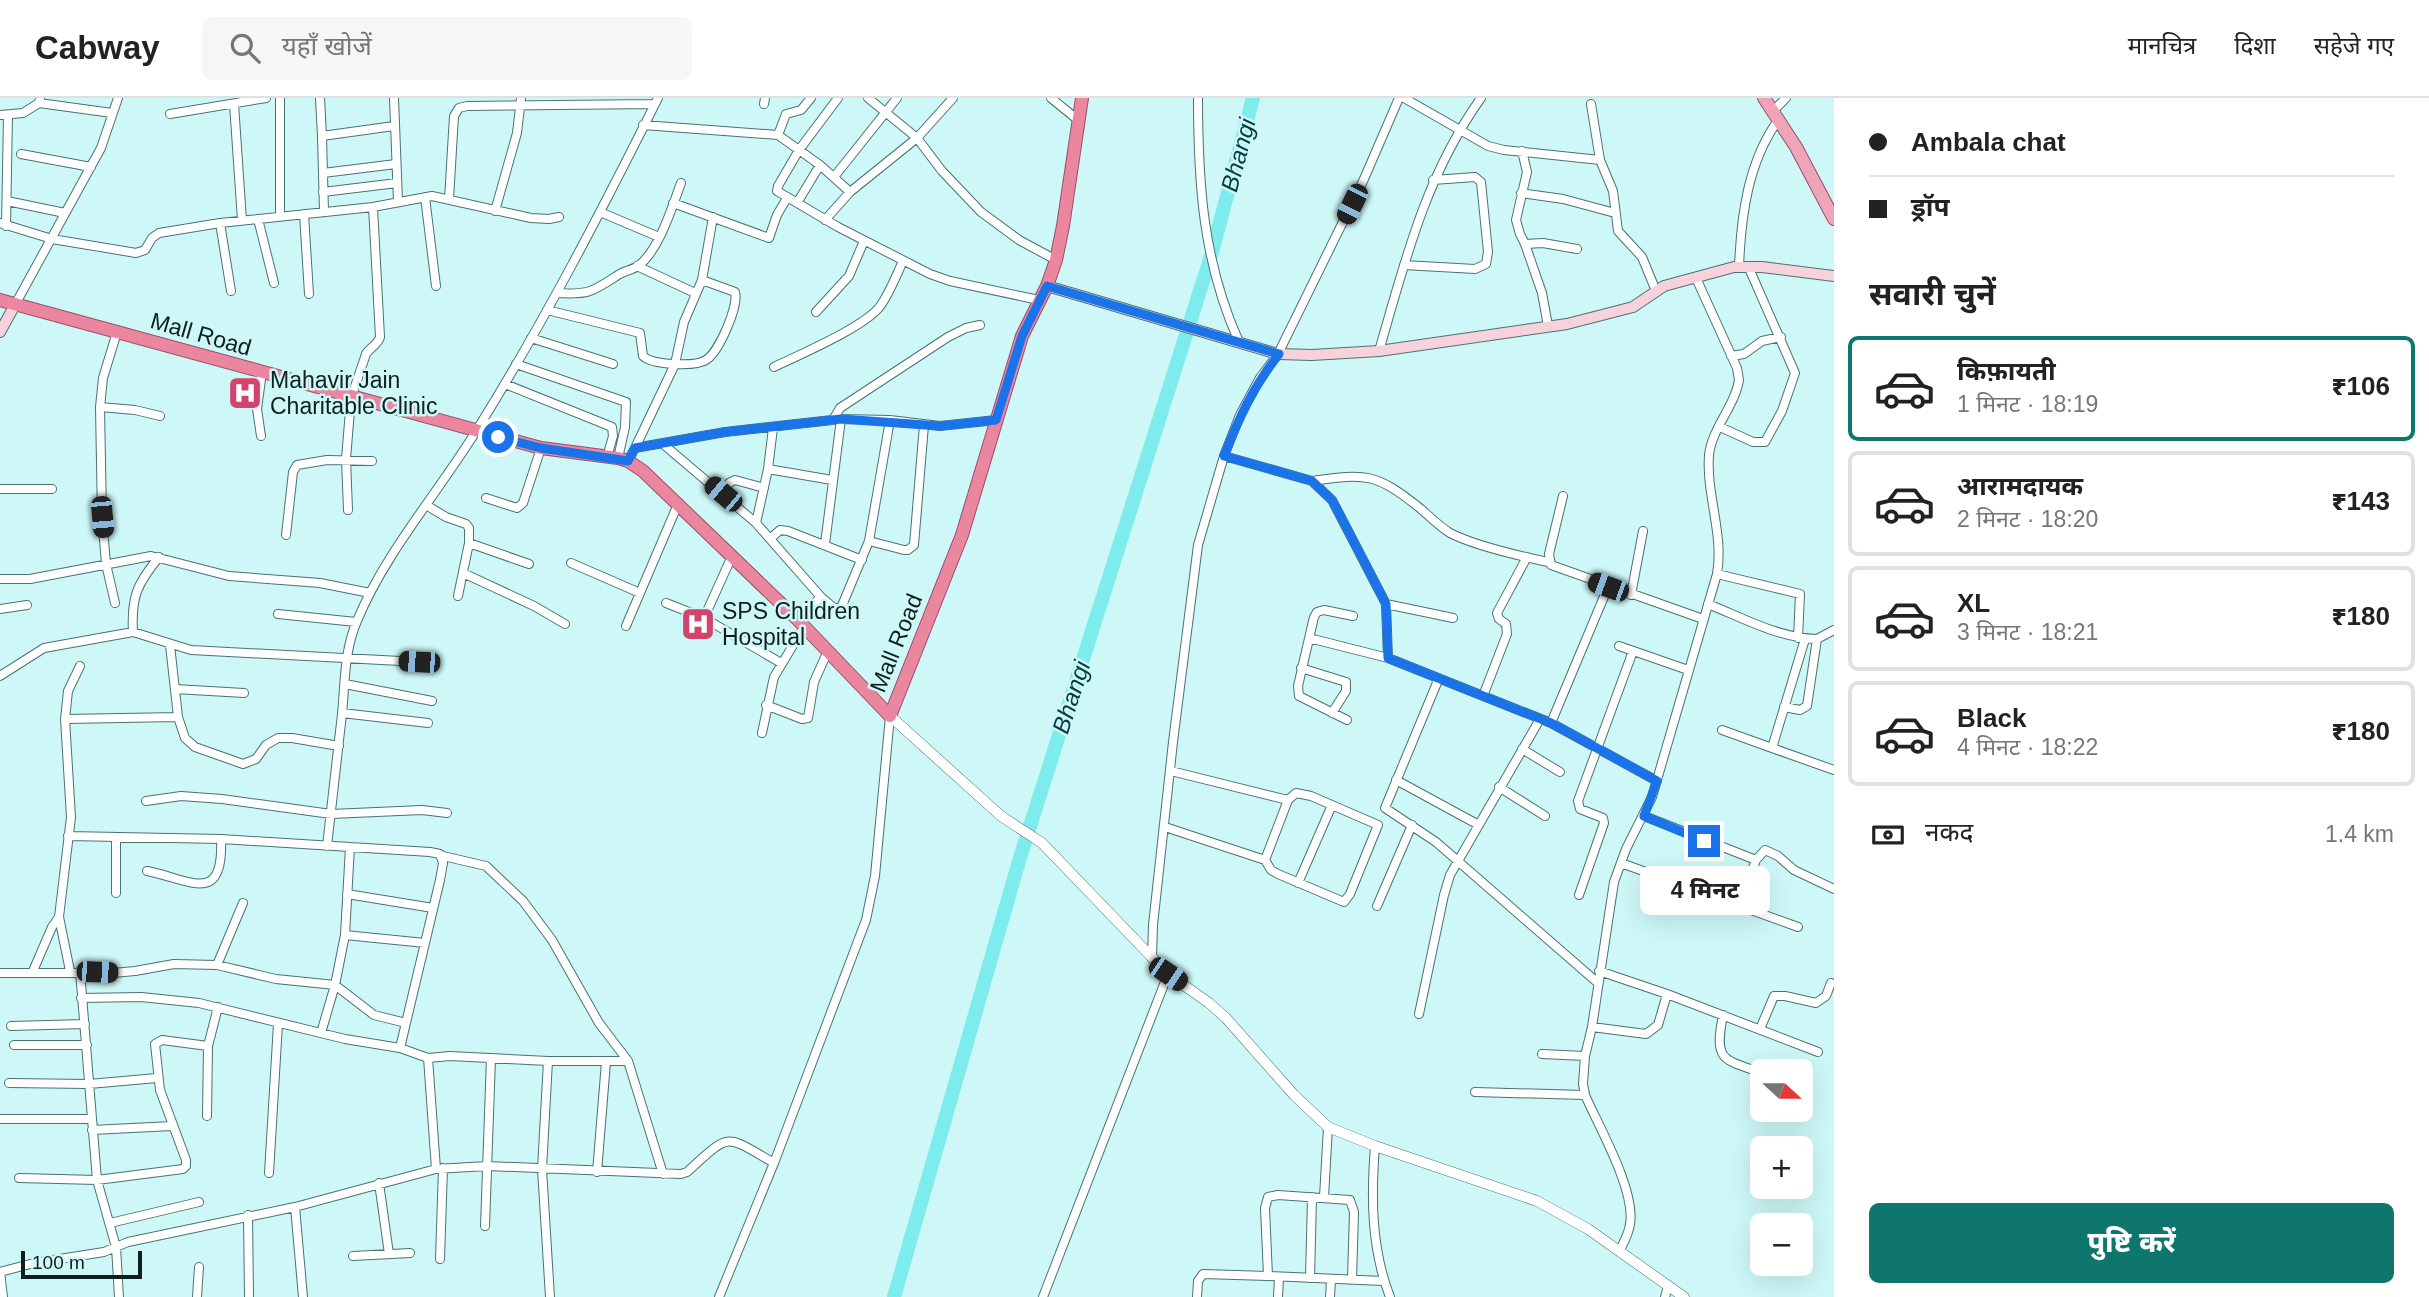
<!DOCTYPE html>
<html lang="hi">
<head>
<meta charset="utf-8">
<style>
  body { margin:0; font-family:Arial,"Noto Sans Devanagari",sans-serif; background:#f6f6f6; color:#222; height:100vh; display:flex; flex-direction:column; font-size:26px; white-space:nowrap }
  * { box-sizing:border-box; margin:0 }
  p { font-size:23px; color:#767676 }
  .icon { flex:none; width:38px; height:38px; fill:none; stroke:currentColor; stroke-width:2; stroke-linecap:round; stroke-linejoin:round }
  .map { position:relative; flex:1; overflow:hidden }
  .sheet { display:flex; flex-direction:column; background:#fff; width:595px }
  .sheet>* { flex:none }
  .top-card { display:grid; align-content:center; height:154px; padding:0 35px; background:#fff }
  .needle { width:46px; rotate:111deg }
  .controls { position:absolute; left:1750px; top:961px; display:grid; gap:14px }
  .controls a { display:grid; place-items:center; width:63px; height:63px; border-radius:10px; background:#fff; box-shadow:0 7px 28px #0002; font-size:35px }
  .scale { position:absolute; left:21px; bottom:18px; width:121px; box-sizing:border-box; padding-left:7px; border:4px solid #0f1f1f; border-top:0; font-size:19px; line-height:24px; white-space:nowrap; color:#0f1f1f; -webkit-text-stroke:5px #cef8f8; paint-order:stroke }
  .end { position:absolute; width:32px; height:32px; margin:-16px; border:9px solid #1a73e8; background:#fff; box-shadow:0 0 0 4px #fff }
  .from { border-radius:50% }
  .bubble { position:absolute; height:49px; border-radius:10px; background:#fff; box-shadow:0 7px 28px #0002; font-size:23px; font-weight:800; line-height:49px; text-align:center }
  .car { position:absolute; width:21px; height:42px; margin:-21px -10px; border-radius:9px; box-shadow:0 0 5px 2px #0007; background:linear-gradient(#222 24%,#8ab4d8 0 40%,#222 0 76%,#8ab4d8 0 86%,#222 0) }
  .top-card b { display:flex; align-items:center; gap:24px; height:66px; font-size:26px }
  .top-card b+b { border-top:2px solid #e0e0e0 }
  .top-card i { width:18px; height:18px; background:#222 }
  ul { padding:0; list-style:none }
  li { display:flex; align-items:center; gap:21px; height:105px; margin:0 14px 10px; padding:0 21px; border:4px solid #e0e0e0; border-radius:10px }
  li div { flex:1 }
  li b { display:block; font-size:26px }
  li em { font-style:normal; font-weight:800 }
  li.current { border-color:#0f766e }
  li>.icon { width:63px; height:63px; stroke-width:1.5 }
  h2 { padding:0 35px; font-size:32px; line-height:84px }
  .pay { display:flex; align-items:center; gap:18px; height:77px; padding:0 35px; font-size:26px }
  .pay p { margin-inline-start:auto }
  .primary-button { display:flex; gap:14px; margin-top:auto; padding:14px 35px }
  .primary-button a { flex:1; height:80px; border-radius:10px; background:#0f766e; color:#fff; font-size:28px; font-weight:800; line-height:80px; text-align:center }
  header { display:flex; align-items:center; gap:42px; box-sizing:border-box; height:98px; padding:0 35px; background:#fff; border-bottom:2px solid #e0e0e0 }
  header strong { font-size:33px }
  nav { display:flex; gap:38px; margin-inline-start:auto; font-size:24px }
  .search { width:490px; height:63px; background:#f6f6f6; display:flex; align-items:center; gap:18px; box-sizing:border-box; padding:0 24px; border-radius:10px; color:#767676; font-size:26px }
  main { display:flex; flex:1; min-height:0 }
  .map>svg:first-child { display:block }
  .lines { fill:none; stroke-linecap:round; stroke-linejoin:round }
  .river { stroke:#7eebed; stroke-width:14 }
  .minor-casing { stroke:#4b7172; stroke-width:10 }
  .tertiary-casing { stroke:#4b7172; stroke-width:11 }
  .secondary-casing { stroke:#4b7172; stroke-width:12 }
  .primary-casing { stroke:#9a4e63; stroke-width:14 }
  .trunk-casing { stroke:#9a4e63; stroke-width:14 }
  .minor { stroke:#fff; stroke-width:8 }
  .tertiary { stroke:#fff; stroke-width:10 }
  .secondary { stroke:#f7d2db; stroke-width:10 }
  .primary { stroke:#efa4b7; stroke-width:12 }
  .trunk { stroke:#ea869f; stroke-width:12 }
  .route { stroke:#1a73e8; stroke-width:9 }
  .labels { text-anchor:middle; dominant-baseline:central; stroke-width:5; stroke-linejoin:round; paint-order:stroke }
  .street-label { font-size:23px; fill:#0f1f1f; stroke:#cef8f8 }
  .poi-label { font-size:23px; fill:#0f1f1f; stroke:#cef8f8; text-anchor:start }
  .water-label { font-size:24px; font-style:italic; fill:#053c3d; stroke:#cef8f8 }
</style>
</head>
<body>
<header>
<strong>Cabway</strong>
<div class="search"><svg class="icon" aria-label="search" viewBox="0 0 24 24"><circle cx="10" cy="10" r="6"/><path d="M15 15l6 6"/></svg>यहाँ खोजें</div>
<nav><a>मानचित्र</a><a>दिशा</a><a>सहेजे गए</a></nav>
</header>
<main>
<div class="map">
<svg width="1834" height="1199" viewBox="0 0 1834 1199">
  <rect width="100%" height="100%" fill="#cef8f8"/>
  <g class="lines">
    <path class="river" d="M894,1199L1019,763L1211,158L1253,0"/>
    <g class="minor-casing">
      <path id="minor" d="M320,0L322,38
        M394,0L398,103
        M838,0L799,52L778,88L777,93L838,129L930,176L950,183L1039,202
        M868,0L917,40L942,73L981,114L1019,142L1056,162
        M1051,0L1078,22
        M1198,0C1198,86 1203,164 1239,244
        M1404,0L1488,48L1504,52L1600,62
        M39,5L112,15
        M234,6L242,122
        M764,6L765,0
        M1591,6L1600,62L1613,93L1618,133L1642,159L1656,193
        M1773,13L1786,0
        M170,16L266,0
        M0,17L23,15L39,5L40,0
        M643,27L778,37L820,67L850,94L917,40L953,0
        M778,37L786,16L801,12L811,0
        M1522,53L1527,74L1516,122L1520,136L1525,146
        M21,56L91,69
        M323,75L396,66
        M834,79L897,0
        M323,94L397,85
        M1521,95L1563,101L1615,115
        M425,99L436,188
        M449,101L454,18L459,10L467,8L655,6
        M7,103L65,115
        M673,105L769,140L777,117L787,100
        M797,105L820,67
        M495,113L517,35L521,0
        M324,114L322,38L394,28
        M600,114L659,139
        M304,116L309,196
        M280,118V0
        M258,121L274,185
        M825,122L850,94
        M0,125L52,141L136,155L145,152L152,140L159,135L220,125L373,109L432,98L531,120L549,121L559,119
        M220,125L231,193
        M6,128L8,17
        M1404,167L1475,171L1486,166L1488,154L1481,84L1475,79L1433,82
        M637,168L695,195
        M1739,169C1741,118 1748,63 1779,21
        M702,182L713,119
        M557,195C589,197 592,194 618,177C624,173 632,172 638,168C659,153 672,109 681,85
        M16,205L101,50L118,0
        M547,212L640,235L643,258C652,267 695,269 706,262C719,254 739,208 735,194L702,182L684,224L675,266L635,350
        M816,214L849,178L864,143
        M1548,228L1542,195L1525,146L1543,145L1577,151
        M531,240L613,266
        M1379,253C1405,163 1426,77 1481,0
        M1731,258L1744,256L1762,243L1781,239
        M516,266L626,304L625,329L618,360
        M774,269C799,257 867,228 881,207C890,194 896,178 903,163
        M505,286L612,329L613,338L607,359
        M100,309L135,312L160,318
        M833,322L840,310L948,239L966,230L980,227
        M1720,329L1753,344H1765L1782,313L1795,275L1748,168
        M261,338L257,311L262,274
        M663,346L756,425L768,371L773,330
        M1224,358L1312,383L1332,402L1386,506L1388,560L1551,625L1657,683
        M628,363L635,350L725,334L841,321L890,322L940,328L996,322
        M768,371L832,382
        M1312,383C1367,375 1376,375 1421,411C1430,419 1439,428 1450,435C1475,448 1520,458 1548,464
        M0,391H52
        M723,396L729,385L735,382L764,390
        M1563,398L1549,456L1551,467L1703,521
        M486,400L517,410L523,405L541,350
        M426,407L446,419L466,426L469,430V445L458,498
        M348,412L346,361L351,300L366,256C370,249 378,247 380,239L373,109
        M756,425L821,499L834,510H841L869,443L890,322
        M286,437L293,374L297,367L327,362L372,363
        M771,440L780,432L788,433L862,462
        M869,443L904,452H908L914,447L924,327
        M469,445L529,466
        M825,446L841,321
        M571,465L640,495L678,406
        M463,475L534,508L565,526
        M1717,476L1800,496L1798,540
        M0,481H30L151,458L229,478L320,485L370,495
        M1631,497L1643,433
        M115,505L106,466L102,419L100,309L103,280L117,234
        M666,505L704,520L781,565
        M1386,506L1453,520
        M1708,506C1743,520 1779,540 1817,541L1807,608L1800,612L1784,609
        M0,511L27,507
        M278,516L356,524
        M704,520L732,458
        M797,521L821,499
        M626,528L640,495
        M133,534C131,499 137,486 159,459
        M1309,540L1388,560
        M1805,541L1772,650L1834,672
        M1817,541L1834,532
        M170,547L178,619L185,640L195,649L243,666L256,661L266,647L278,640H292L339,648
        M1619,548L1688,572
        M1301,570L1346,584V593L1332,615
        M0,578L44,550L133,534L191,552L419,564
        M1439,580L1385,710L1436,744L1598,885
        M345,586L432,603
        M175,591L244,595
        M1483,598L1507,536L1506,526L1499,521L1497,515L1527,459
        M766,607L802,621L808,620L814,584L827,555
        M342,615L428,625
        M65,621L178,619
        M1347,622L1299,598L1298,588L1314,519L1317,514L1324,512L1353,518
        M1551,625L1608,489
        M1722,632L1772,650
        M762,635L774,579L804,529
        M1522,651L1560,674
        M1171,673L1288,702
        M1396,682L1477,726
        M1499,689L1545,718
        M1296,695L1311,698L1378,727L1350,796L1344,804L1278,776L1271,772L1265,762L1288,702Z
        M146,703L181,698L222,701L331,716L422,712L447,715
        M1644,718L1756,762
        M1165,729L1265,762
        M68,738L221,741L430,754L440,756L443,765L440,782L400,950L428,960
        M116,740V795
        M327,748C332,704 337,660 342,616C345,585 344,553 357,523C386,453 439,394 478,330C544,224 602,112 658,0
        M1621,765L1798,829
        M147,773C189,781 224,809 221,741
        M1298,785L1332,707
        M347,796L433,810
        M1579,797L1604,725L1603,720L1580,711L1578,703L1633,553
        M1739,807L1756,762L1765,752L1778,758L1794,772L1834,791
        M1377,808L1412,727
        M345,837L425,845
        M1152,860L1153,827L1173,644L1198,447L1224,358L1240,317L1260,280L1278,256L1364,81L1399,0
        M217,867L243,805
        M33,873L52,829L59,819
        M70,873L59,819L71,719L65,621L68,593L80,568
        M80,873L97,1082L116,1149L119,1199
        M1599,873L1667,896L1818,954
        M0,875H113L135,873L174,866L217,867L276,881L335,887L345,837L350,749
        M81,900L141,899L199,905L345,941L400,950
        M1419,916L1444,797L1450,777L1540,621
        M1723,917C1714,963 1722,961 1762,975
        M11,928L85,926
        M1592,929L1646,936L1658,927L1667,896
        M1760,931L1774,898H1785L1816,905L1826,898L1831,885
        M321,935L335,887L374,917L406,925
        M14,947H87
        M1542,956L1585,958
        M548,963L542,1071L550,1199
        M628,963L663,1076
        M9,985L89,986L157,980
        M1475,994L1585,997
        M207,1018L208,948L218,909
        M0,1021H92
        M92,1032L172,1028
        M1375,1048C1371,1099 1371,1150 1390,1199
        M436,1071L428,960L450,958L548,963H628L599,925L552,842L523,803L486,768L443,758
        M597,1074L606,964
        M269,1075L278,926
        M19,1080L97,1082L183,1071L186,1068V1062L160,992L155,946L162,942L208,948
        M379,1085L389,1156
        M1324,1099L1328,1029
        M295,1109L303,1199
        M248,1117L249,1199
        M110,1125L199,1104
        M485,1128L491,960
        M1620,1152C1624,1144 1629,1135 1630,1126C1636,1093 1599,1029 1585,997L1583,986L1585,958L1592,929L1614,784L1626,751L1652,699L1717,476C1724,436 1706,397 1709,357C1712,330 1735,308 1739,282L1737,270L1696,180
        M353,1158L410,1155
        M440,1161L443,1070
        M0,1174L34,1165L104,1154L128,1144L295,1109L436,1071L487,1068L681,1076L687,1074C731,1034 724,1036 774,1065
        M0,1174L3,1199
        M1310,1180L1312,1099
        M1352,1182L1354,1114L1350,1102L1278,1097L1268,1099L1265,1110L1268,1178L1383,1183
        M197,1199L199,1169
        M719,1199L774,1065L866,822L875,778L890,618
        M1043,1199L1168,876
        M1197,1199L1198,1183L1203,1176L1268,1178
        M1278,1199L1279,1179
        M1330,1199L1331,1182
        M1665,1199L1668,1188"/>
    </g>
    <g class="tertiary-casing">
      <path id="tertiary" d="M890,618L1001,718L1042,745L1168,876L1209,905L1226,920L1294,997L1328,1029L1375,1048L1537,1103L1588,1131L1684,1199"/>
    </g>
    <g class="secondary-casing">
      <path id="secondary" d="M1047,188L1278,256L1312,257L1379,253L1567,226L1633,209L1664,188L1734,169H1762L1834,178
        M0,234L16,205"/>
    </g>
    <g class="primary-casing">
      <path id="primary" d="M1764,0L1796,49L1834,121"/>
    </g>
    <g class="trunk-casing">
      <path id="trunk" d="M0,202L541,350L618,360L628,363L643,373L797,521L890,618L962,437L1022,238L1047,188L1056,162L1063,128L1082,0"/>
    </g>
    <use href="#minor" class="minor"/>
    <use href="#tertiary" class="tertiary"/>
    <use href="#secondary" class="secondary"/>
    <use href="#primary" class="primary"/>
    <use href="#trunk" class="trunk"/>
  </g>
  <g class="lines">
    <path class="route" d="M498,339L541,350L628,363L635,350L725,334L841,321L940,328L996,322L1022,238L1047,188L1279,256C1253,289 1239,320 1224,358L1312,383L1332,402L1386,506L1388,560L1551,625L1657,683L1644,718L1704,743"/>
  </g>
  <defs>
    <g id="hospital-square" transform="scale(1.75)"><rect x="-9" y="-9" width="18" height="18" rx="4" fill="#d2436d" stroke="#cef8f8"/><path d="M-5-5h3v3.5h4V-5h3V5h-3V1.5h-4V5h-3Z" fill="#fff"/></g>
  </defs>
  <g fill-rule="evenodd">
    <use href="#hospital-square" x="245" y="295"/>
    <use href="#hospital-square" x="698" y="526"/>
  </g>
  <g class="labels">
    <g class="street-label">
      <text transform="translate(201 236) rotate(16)">Mall Road</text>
      <text transform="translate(896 545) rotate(-68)">Mall Road</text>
    </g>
    <g class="poi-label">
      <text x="270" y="282">Mahavir Jain<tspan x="270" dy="26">Charitable Clinic</tspan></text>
      <text x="722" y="513">SPS Children<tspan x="722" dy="26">Hospital</tspan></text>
    </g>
    <g class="water-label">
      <text transform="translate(1238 57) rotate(-75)">Bhangi</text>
      <text transform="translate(1071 599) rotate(-72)">Bhangi</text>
    </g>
  </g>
</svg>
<div class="controls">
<a><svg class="needle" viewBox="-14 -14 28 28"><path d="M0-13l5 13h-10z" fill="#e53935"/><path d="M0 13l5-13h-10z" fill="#767676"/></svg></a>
<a>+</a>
<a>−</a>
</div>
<div class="scale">100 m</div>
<i class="end from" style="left:498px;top:339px"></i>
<i class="end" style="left:1704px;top:743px"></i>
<div class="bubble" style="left:1640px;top:768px;width:130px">4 मिनट</div>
<i class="car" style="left:1352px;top:106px;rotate:206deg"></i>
<i class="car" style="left:723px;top:396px;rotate:310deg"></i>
<i class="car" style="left:102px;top:419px;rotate:175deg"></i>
<i class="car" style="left:1608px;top:489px;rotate:290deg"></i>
<i class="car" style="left:419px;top:564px;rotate:273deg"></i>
<i class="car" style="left:97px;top:874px;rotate:92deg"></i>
<i class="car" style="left:1168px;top:876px;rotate:124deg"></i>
</div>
<section class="sheet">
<div class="top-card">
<b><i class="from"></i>Ambala chat</b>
<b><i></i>ड्रॉप</b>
</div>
<h2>सवारी चुनें</h2>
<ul>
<li class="current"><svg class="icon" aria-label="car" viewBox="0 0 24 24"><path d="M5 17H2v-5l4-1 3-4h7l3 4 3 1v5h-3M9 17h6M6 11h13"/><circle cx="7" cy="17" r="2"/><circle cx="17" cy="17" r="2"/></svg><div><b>किफ़ायती</b><p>1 मिनट · 18:19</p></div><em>₹106</em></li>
<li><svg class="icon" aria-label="car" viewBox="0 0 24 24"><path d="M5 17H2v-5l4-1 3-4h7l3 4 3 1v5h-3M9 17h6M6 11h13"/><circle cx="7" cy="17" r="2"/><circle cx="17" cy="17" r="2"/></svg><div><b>आरामदायक</b><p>2 मिनट · 18:20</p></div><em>₹143</em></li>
<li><svg class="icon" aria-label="car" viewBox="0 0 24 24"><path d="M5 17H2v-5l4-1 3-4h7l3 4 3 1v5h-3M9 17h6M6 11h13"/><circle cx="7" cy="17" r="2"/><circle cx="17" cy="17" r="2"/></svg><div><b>XL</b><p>3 मिनट · 18:21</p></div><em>₹180</em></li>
<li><svg class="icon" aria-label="car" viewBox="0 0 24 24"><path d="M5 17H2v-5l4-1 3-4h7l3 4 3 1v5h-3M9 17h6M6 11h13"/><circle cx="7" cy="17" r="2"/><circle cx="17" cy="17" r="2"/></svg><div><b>Black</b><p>4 मिनट · 18:22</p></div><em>₹180</em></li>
</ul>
<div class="pay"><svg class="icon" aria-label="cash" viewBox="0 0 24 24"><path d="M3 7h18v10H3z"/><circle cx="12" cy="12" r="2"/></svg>नकद<p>1.4 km</p></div>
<div class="primary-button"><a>पुष्टि करें</a></div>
</section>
</main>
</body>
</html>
